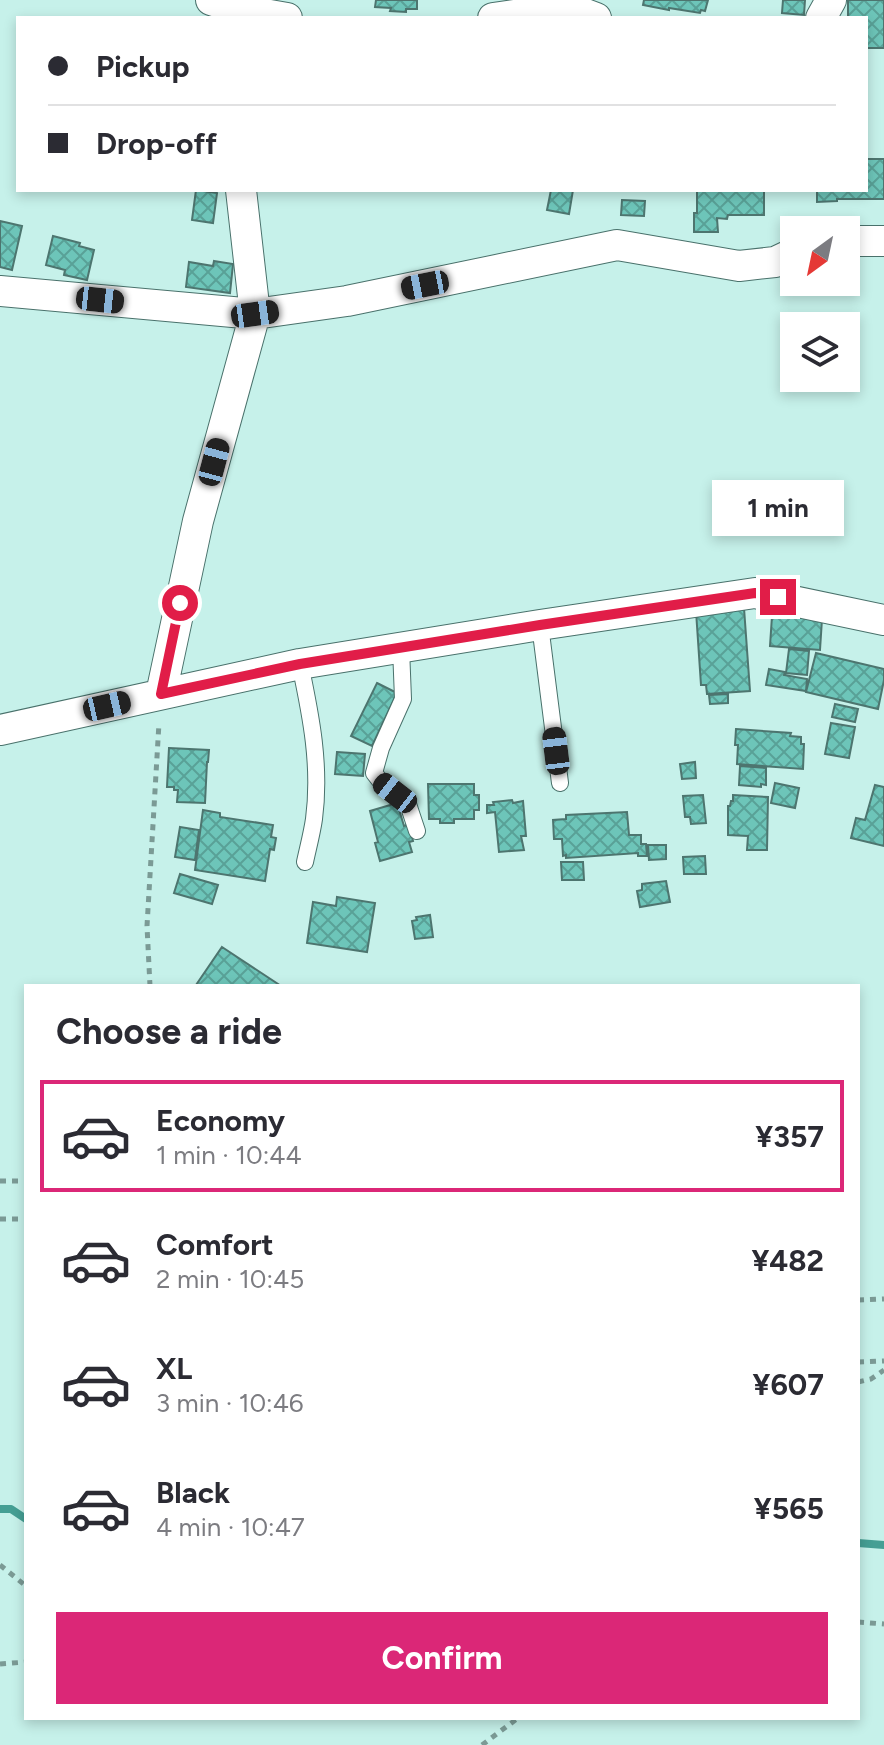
<!DOCTYPE html>
<html lang="en">
<head>
<meta charset="utf-8">
<style>
  body { margin:0; font-family:Figtree,sans-serif; background:#f7f7f7; color:#2b2b33; height:100vh; display:flex; flex-direction:column; font-size:30px; white-space:nowrap }
  * { box-sizing:border-box; margin:0 }
  p { font-size:26px; color:#7c7c81 }
  .icon { flex:none; width:44px; height:44px; fill:none; stroke:currentColor; stroke-width:2; stroke-linecap:round; stroke-linejoin:round }
  .map { position:relative; flex:1; overflow:hidden }
  .side { position:absolute; left:24px; top:984px; width:836px; height:736px; display:flex; flex-direction:column; background:#fff; border-radius:0px; box-shadow:0 4px 12px #0003 }
  .side>* { flex:none }
  .banner { position:absolute; left:16px; top:16px; width:852px; height:176px; border-radius:0px; box-shadow:0 4px 12px #0003; display:grid; align-content:center; height:176px; padding:0 32px; background:#fff }
  .needle { width:52px; rotate:213deg }
  .tools { position:absolute; left:780px; top:216px; display:grid; gap:16px }
  .tools a { display:grid; place-items:center; width:80px; height:80px; border-radius:0px; background:#fff; box-shadow:0 4px 12px #0003; font-size:40px }
  .end { position:absolute; width:36px; height:36px; margin:-18px; border:10px solid #e11d48; background:#fff; box-shadow:0 0 0 4px #fff }
  .from { border-radius:50% }
  .bubble { position:absolute; height:56px; border-radius:0px; background:#fff; box-shadow:0 4px 12px #0003; font-size:26px; font-weight:700; line-height:56px; text-align:center }
  .car { position:absolute; width:24px; height:48px; margin:-24px -12px; border-radius:10px; box-shadow:0 0 6px 2px #0007; background:linear-gradient(#222 24%,#8ab4d8 0 40%,#222 0 76%,#8ab4d8 0 86%,#222 0) }
  .banner b { display:flex; align-items:center; gap:28px; height:76px; font-size:30px }
  .banner b+b { border-top:2px solid #e1e1e2 }
  .banner i { width:20px; height:20px; background:#2b2b33 }
  ul { padding:0; list-style:none }
  li { display:flex; align-items:center; gap:24px; height:112px; margin:0 16px 12px; padding:0 16px; border:4px solid transparent; border-radius:0px }
  li div { flex:1 }
  li b { display:block; font-size:30px }
  li em { font-style:normal; font-weight:700 }
  li.on { border-color:#db2777 }
  li>.icon { width:72px; height:72px; stroke-width:1.5 }
  h2 { padding:0 32px; font-size:36px; line-height:96px }
  .cta { display:flex; gap:16px; margin-top:auto; padding:16px 32px }
  .cta a { flex:1; height:92px; border-radius:0px; background:#db2777; color:#fff; font-size:32px; font-weight:700; line-height:92px; text-align:center }
  .map>svg:first-child { display:block }
  .lines { fill:none; stroke-linecap:round; stroke-linejoin:round }
  .stream { stroke:#459f94; stroke-width:8 }
  .building { fill:url(#building-cross-hatch); stroke:#4d756f; stroke-width:2 }
  .service-casing { stroke:#49716b; stroke-width:18 }
  .minor-casing { stroke:#49716b; stroke-width:32 }
  .path { stroke:#7b9a95; stroke-width:5; stroke-dasharray:6 6; stroke-linecap:butt }
  .service { stroke:#fff; stroke-width:16 }
  .minor { stroke:#fff; stroke-width:30 }
  .route { stroke:#e11d48; stroke-width:10 }
</style>
</head>
<body>
<div class="map">
<svg width="884" height="1745" viewBox="0 0 884 1745">
  <defs>
    <pattern id="building-cross-hatch" width="8" height="8" patternUnits="userSpaceOnUse" patternTransform="scale(2)"><rect width="8" height="8" fill="#6dc5b9"/><path d="M0 0l8 8M0 8l8-8" fill="none" stroke="#59a197"/></pattern>
  </defs>
  <rect width="100%" height="100%" fill="#c6f1ea"/>
  <g class="lines">
    <path class="stream" d="M0,1509H11L26,1519
      M858,1543L884,1545"/>
  </g>
  <path class="building" d="M376,0H417V9H406V12L390,11L391,8L375,7Z
    M644,0H708L705,11L701,10L700,13L669,8V10L643,5Z
    M783,0H805L804,15L782,13Z
    M848,0H884V48H866V18H848Z
    M866,159H884V199H837V201L817,202V190H866Z
    M196,190L217,193L213,223L192,220Z
    M551,190H573L569,214L547,210Z
    M697,190H764V215H728L727,219L717,218L718,232H694V213H697Z
    M622,200L645,201L644,216L621,215Z
    M0,221L22,226L12,270L0,267Z
    M53,236L80,243L79,246L94,250L87,280L64,275L65,270L46,265Z
    M214,261L233,264L230,293L186,287L189,262L213,266Z
    M744,608L750,691L707,694L706,685H701L696,611Z
    M772,616L822,619L820,650L770,646Z
    M789,649L809,651L807,675L786,673Z
    M816,653L884,669V680L878,709L806,692Z
    M769,669L785,672L784,675L807,679L806,691L766,685Z
    M377,683L397,693L372,746L351,736Z
    M728,694V703L710,704L709,695Z
    M835,704L858,709L855,722L832,717Z
    M831,723L855,727L849,758L825,754Z
    M736,729L791,733L790,736L801,737V744H804L803,769L737,764L738,745H735Z
    M169,748L209,750L208,762H207L205,803L177,802L178,790H174V787H167Z
    M337,752L365,754L363,776L335,774Z
    M695,762L696,778L682,779L680,764Z
    M740,766L766,768V785L761,784V787L739,785Z
    M775,783L799,788L795,808L771,803Z
    M428,784H474V795H479V810H474V819H454V823H440V819H429Z
    M875,785L884,787V846L851,838L856,818L865,820Z
    M703,795L706,823L691,824L690,817H685L683,796Z
    M733,795L768,797L767,850H747L748,836L728,835V806H730L731,801H733Z
    M512,800L513,803L523,801L526,836H521L524,850L499,852L495,812L487,813V805H494L493,802Z
    M397,803L404,826L409,824L413,841L409,842L412,852L380,861L375,843L378,842L370,811Z
    M203,810L220,813V817L273,825L271,837L276,838L274,850L270,849L265,881L195,870Z
    M627,812L629,835H641V844H646L647,856H638V853L566,858V855L563,856L562,839H554L553,820L566,819V815Z
    M180,827L199,830L195,860L175,857Z
    M648,845H666V859L649,860Z
    M705,856L706,874H684L683,857Z
    M561,862H583L584,880H562Z
    M180,874L218,885L212,904L174,893Z
    M666,881L670,902L640,907L637,891L642,890V884Z
    M337,897L375,903L367,952L307,943L313,902L336,906Z
    M430,915L433,937L415,939L412,921L417,920L416,917Z
    M222,947L281,986L196,985Z"/>
  <g class="lines">
    <g class="service-casing">
      <path id="service" d="M540,625L560,783
        M401,648L403,699L381,748L374,773L381,782L408,804L417,831
        M300,664C311,716 321,766 314,819C312,833 308,848 305,862"/>
    </g>
    <g class="minor-casing">
      <path id="minor" d="M211,0L241,10L287,18
        M493,18L557,9L575,10L596,18
        M821,18L831,0
        M846,241H884
        M0,291L255,314L347,301L617,245L739,266L775,262L794,253
        M161,694L198,521L255,314L241,190
        M0,730L300,664L540,625L755,593L884,620"/>
    </g>
    <path class="path" d="M150,986L147,926L159,723
      M0,1181H26
      M0,1219H26
      M858,1300L884,1299
      M858,1362L884,1361
      M858,1382L871,1379L884,1370
      M0,1565L26,1586
      M858,1622L884,1624
      M0,1664L26,1662
      M482,1745L518,1718"/>
    <use href="#service" class="service"/>
    <use href="#minor" class="minor"/>
  </g>
  <g class="lines">
    <path class="route" d="M180,603L161,694L300,664L540,625L755,593L778,597"/>
  </g>
</svg>
<div class="tools">
<a><svg class="needle" viewBox="-14 -14 28 28"><path d="M0-13l5 13h-10z" fill="#e53935"/><path d="M0 13l5-13h-10z" fill="#7c7c81"/></svg></a>
<a><svg class="icon" aria-label="layers" viewBox="0 0 24 24"><path d="M12 4l9 5-9 5-9-5zM3 14l9 5 9-5"/></svg></a>
</div>
<i class="end from" style="left:180px;top:603px"></i>
<i class="end" style="left:778px;top:597px"></i>
<div class="bubble" style="left:712px;top:480px;width:132px">1 min</div>
<i class="car" style="left:425px;top:285px;rotate:259deg"></i>
<i class="car" style="left:100px;top:300px;rotate:96deg"></i>
<i class="car" style="left:255px;top:314px;rotate:82deg"></i>
<i class="car" style="left:214px;top:462px;rotate:15deg"></i>
<i class="car" style="left:107px;top:706px;rotate:77deg"></i>
<i class="car" style="left:556px;top:751px;rotate:353deg"></i>
<i class="car" style="left:395px;top:793px;rotate:308deg"></i>
<div class="banner">
<b><i class="from"></i>Pickup</b>
<b><i></i>Drop-off</b>
</div>
<section class="side">
<h2>Choose a ride</h2>
<ul>
<li class="on"><svg class="icon" aria-label="car" viewBox="0 0 24 24"><path d="M5 17H2v-5l4-1 3-4h7l3 4 3 1v5h-3M9 17h6M6 11h13"/><circle cx="7" cy="17" r="2"/><circle cx="17" cy="17" r="2"/></svg><div><b>Economy</b><p>1 min · 10:44</p></div><em>¥357</em></li>
<li><svg class="icon" aria-label="car" viewBox="0 0 24 24"><path d="M5 17H2v-5l4-1 3-4h7l3 4 3 1v5h-3M9 17h6M6 11h13"/><circle cx="7" cy="17" r="2"/><circle cx="17" cy="17" r="2"/></svg><div><b>Comfort</b><p>2 min · 10:45</p></div><em>¥482</em></li>
<li><svg class="icon" aria-label="car" viewBox="0 0 24 24"><path d="M5 17H2v-5l4-1 3-4h7l3 4 3 1v5h-3M9 17h6M6 11h13"/><circle cx="7" cy="17" r="2"/><circle cx="17" cy="17" r="2"/></svg><div><b>XL</b><p>3 min · 10:46</p></div><em>¥607</em></li>
<li><svg class="icon" aria-label="car" viewBox="0 0 24 24"><path d="M5 17H2v-5l4-1 3-4h7l3 4 3 1v5h-3M9 17h6M6 11h13"/><circle cx="7" cy="17" r="2"/><circle cx="17" cy="17" r="2"/></svg><div><b>Black</b><p>4 min · 10:47</p></div><em>¥565</em></li>
</ul>
<div class="cta"><a>Confirm</a></div>
</section>
</div>
</body>
</html>
